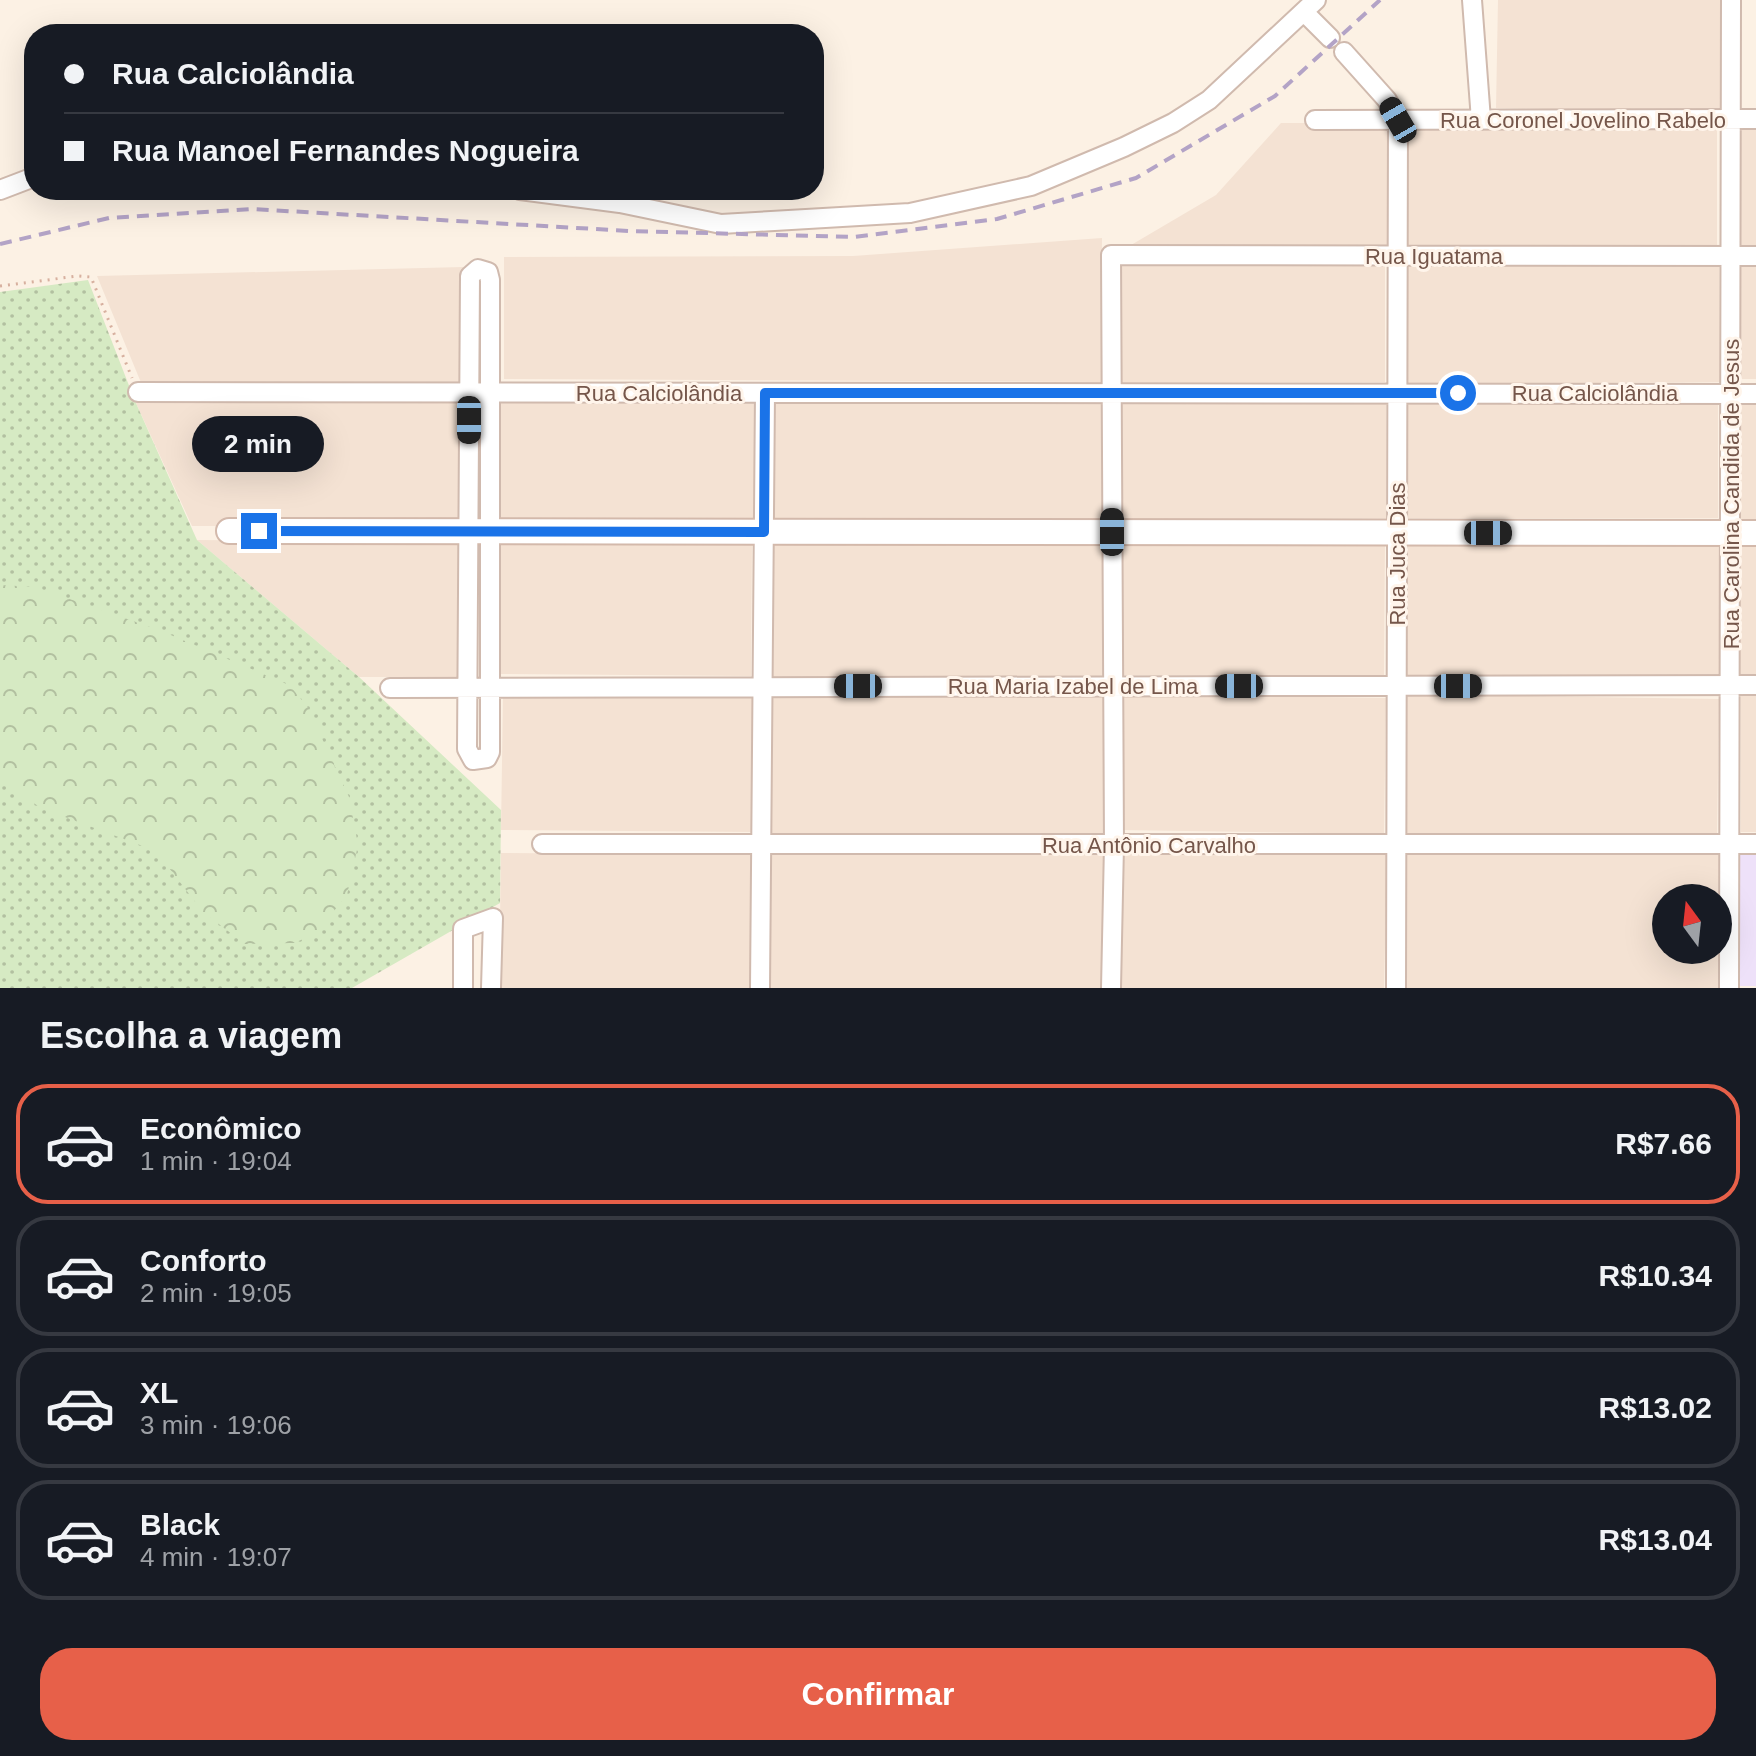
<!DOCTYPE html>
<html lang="pt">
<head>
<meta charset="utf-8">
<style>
  body { margin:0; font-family:Arial,sans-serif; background:#20242c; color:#f1f3f6; height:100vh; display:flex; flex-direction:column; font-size:30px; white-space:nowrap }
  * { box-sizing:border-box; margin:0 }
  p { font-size:26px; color:#9ea1a6 }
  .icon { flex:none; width:44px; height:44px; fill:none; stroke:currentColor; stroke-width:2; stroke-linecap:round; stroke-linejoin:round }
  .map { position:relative; height:988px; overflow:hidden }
  .panel { display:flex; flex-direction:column; background:#171b24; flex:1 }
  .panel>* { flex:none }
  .guide { position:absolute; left:24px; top:24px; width:800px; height:176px; border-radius:32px; box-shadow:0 8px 32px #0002; display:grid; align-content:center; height:176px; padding:0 40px; background:#171b24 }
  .needle { width:52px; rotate:345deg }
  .tools { position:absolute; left:1652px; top:884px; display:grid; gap:16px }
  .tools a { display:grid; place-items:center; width:80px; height:80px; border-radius:50%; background:#171b24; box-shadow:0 8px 32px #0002; font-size:40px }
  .end { position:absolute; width:36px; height:36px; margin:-18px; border:10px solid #1a73e8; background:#fff; box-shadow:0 0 0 4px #fff }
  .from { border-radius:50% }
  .bubble { position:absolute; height:56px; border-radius:28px; background:#171b24; box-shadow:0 8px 32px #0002; font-size:26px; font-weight:700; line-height:56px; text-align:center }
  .car { position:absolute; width:24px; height:48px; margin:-24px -12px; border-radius:10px; box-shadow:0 0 6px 2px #0007; background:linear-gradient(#222 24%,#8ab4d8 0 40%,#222 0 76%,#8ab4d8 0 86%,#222 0) }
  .guide b { display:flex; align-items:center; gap:28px; height:76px; font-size:30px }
  .guide b+b { border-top:2px solid #363941 }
  .guide i { width:20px; height:20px; background:#f1f3f6 }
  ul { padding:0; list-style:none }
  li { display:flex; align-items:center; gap:24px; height:120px; margin:0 16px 12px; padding:0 24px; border:4px solid #363941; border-radius:32px }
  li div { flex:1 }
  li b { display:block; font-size:30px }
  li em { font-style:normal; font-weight:700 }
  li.on { border-color:#e76049 }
  li>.icon { width:72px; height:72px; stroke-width:1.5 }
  h2 { padding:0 40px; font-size:36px; line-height:96px }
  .action { display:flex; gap:16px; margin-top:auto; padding:16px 40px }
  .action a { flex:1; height:92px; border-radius:32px; background:#e76049; color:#fff; font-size:32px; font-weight:700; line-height:92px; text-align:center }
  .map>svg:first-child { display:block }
  .residential { fill:#f4e2d3; fill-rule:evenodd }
  .education { fill:#eee1f9 }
  .grass { fill:url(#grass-dots) }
  .forest { fill:url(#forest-crowns) }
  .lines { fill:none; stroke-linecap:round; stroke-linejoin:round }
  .street-casing { stroke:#d0baae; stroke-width:22 }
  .secondary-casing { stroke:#d3b9ab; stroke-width:28 }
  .path { stroke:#d7b09f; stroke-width:3; stroke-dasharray:2 6; stroke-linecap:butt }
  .street { stroke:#fff; stroke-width:18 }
  .secondary { stroke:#fff; stroke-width:24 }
  .rail { stroke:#b3a3c6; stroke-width:4; stroke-dasharray:12 8; stroke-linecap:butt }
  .route { stroke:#1a73e8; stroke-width:10 }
  .labels { text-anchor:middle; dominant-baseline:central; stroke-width:6; stroke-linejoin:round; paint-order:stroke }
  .street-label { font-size:22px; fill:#75564a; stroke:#fff5eb }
</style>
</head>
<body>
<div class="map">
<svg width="1756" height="988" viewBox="0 0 1756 988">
  <defs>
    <pattern id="grass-dots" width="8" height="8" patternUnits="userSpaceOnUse" patternTransform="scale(2)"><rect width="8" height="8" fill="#d6eac3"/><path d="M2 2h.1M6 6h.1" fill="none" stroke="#b2c0a0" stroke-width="1.8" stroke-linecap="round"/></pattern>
    <pattern id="forest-crowns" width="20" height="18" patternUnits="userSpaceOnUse" patternTransform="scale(2)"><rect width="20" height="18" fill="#d6eac3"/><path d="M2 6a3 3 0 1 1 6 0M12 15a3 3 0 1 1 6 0" fill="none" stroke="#b2c0a0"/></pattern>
  </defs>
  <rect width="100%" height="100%" fill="#fcf1e4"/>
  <path class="residential" d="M1498,0H1729L1726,113L1496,108Z
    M1281,123H1392L1388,251L1126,248L1216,195Z
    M1717,128V247L1404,248V129Z
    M1738,128H1756V247H1737Z
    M1102,238L1101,382L504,379V257L853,256Z
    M1121,263L1385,264V382H1120Z
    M1719,263L1720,382L1406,385L1405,266Z
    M1740,265H1756V379H1739Z
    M463,267L464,385H142L97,276Z
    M464,398V526H192L135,401Z
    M1102,398V520L772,521V399Z
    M498,400L755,402L754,521L496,518Z
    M1120,400H1386V518L1119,519Z
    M1407,401L1718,402V518H1406Z
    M1740,402H1756V520H1740Z
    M1407,535L1721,540L1719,678L1405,680Z
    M1103,536V679H768V537Z
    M500,538L752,540L751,676L499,674Z
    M1122,538L1385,539L1384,676L1121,675Z
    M197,540L462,542V677H359Z
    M1738,542H1756V675H1738Z
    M1106,691V838H767L768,692Z
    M503,694L755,697L753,832L501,830Z
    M1122,694L1386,698L1384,834L1119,830Z
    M1405,694L1719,699L1717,837L1403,839Z
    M1741,696H1756V832H1741Z
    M1406,848L1720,853L1719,988H1404ZM1666,898H1718V950H1666Z
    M769,850L1103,851V988H765Z
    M501,853L753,855L751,988H499Z
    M1122,854L1387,855L1384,988H1120Z"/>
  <path class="education" d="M1739,854H1756V986H1738Z"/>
  <path class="grass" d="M88,280L135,401L197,540L359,677L501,810L500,903L352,988H0V292Z"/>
  <path class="forest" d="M0,585L35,587L159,630L289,685L307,706L349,797L358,845L347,895L315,934L294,943L245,944L203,912L156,851L41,808L0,780Z"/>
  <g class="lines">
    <g class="street-casing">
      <path id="street" d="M1472,0L1481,120
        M1304,12L1330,38
        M1344,52L1387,100L1398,120L1396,988
        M1315,120L1756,119
        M0,190L34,177
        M520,190L620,203L721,224L910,213L1031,186L1124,147L1173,123L1209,100L1316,0
        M478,269L488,272L490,280V752L487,758L473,760L467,749L470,276Z
        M138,392L1756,394
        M390,688L1756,685
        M542,844H1756
        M463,988V929L493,918L491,988
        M760,988L765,393
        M1111,988L1114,845L1111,255L1756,256
        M1729,988L1731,0"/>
    </g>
    <g class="secondary-casing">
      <path id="secondary" d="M229,531L1756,533"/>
    </g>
    <path class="path" d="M0,286L78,276L91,277L132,378"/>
    <use href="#street" class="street"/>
    <use href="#secondary" class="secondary"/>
    <path class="rail" d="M0,244L109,218L252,209L629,231L854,237L997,219L1136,178L1275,96L1380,0"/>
  </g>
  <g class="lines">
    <path class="route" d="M259,531L764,532L765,393H1458"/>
  </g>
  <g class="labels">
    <g class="street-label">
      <text x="1583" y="120">Rua Coronel Jovelino Rabelo</text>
      <text x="1434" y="256">Rua Iguatama</text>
      <text x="659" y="393">Rua Calciolândia</text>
      <text x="1595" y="393">Rua Calciolândia</text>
      <text transform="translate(1731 494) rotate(-90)">Rua Carolina Candida de Jesus</text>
      <text transform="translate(1397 554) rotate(-90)">Rua Juca Dias</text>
      <text x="1073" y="686">Rua Maria Izabel de Lima</text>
      <text x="1149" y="845">Rua Antônio Carvalho</text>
    </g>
  </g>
</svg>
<div class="tools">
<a><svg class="needle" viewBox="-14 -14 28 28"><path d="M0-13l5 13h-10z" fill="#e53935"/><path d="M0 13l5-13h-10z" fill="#9ea1a6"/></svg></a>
</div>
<i class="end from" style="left:1458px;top:393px"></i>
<i class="end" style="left:259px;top:531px"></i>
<div class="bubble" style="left:192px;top:416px;width:132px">2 min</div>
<i class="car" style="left:1398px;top:120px;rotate:330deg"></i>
<i class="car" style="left:469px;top:420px;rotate:180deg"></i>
<i class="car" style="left:1112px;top:532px;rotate:0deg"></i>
<i class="car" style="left:1488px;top:533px;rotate:90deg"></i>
<i class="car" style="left:858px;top:686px;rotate:270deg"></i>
<i class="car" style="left:1239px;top:686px;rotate:270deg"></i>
<i class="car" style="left:1458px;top:686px;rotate:90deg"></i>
<div class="guide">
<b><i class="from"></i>Rua Calciolândia</b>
<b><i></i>Rua Manoel Fernandes Nogueira</b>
</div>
</div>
<section class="panel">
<h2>Escolha a viagem</h2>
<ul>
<li class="on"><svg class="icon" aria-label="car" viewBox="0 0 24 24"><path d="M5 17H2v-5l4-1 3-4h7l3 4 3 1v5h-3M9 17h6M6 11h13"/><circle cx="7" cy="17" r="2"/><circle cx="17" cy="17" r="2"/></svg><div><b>Econômico</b><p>1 min · 19:04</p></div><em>R$7.66</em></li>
<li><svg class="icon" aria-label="car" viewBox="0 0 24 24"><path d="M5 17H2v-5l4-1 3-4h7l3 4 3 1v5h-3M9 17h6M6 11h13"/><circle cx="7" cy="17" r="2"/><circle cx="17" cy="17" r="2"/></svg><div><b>Conforto</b><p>2 min · 19:05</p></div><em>R$10.34</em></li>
<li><svg class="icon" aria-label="car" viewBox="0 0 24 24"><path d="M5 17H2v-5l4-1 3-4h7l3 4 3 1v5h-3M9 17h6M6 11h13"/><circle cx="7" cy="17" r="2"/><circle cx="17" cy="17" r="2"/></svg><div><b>XL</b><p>3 min · 19:06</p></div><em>R$13.02</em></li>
<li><svg class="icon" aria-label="car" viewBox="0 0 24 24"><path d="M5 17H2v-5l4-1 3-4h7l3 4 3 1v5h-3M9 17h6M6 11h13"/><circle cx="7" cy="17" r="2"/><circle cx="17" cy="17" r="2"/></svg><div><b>Black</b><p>4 min · 19:07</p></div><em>R$13.04</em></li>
</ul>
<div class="action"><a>Confirmar</a></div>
</section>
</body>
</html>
